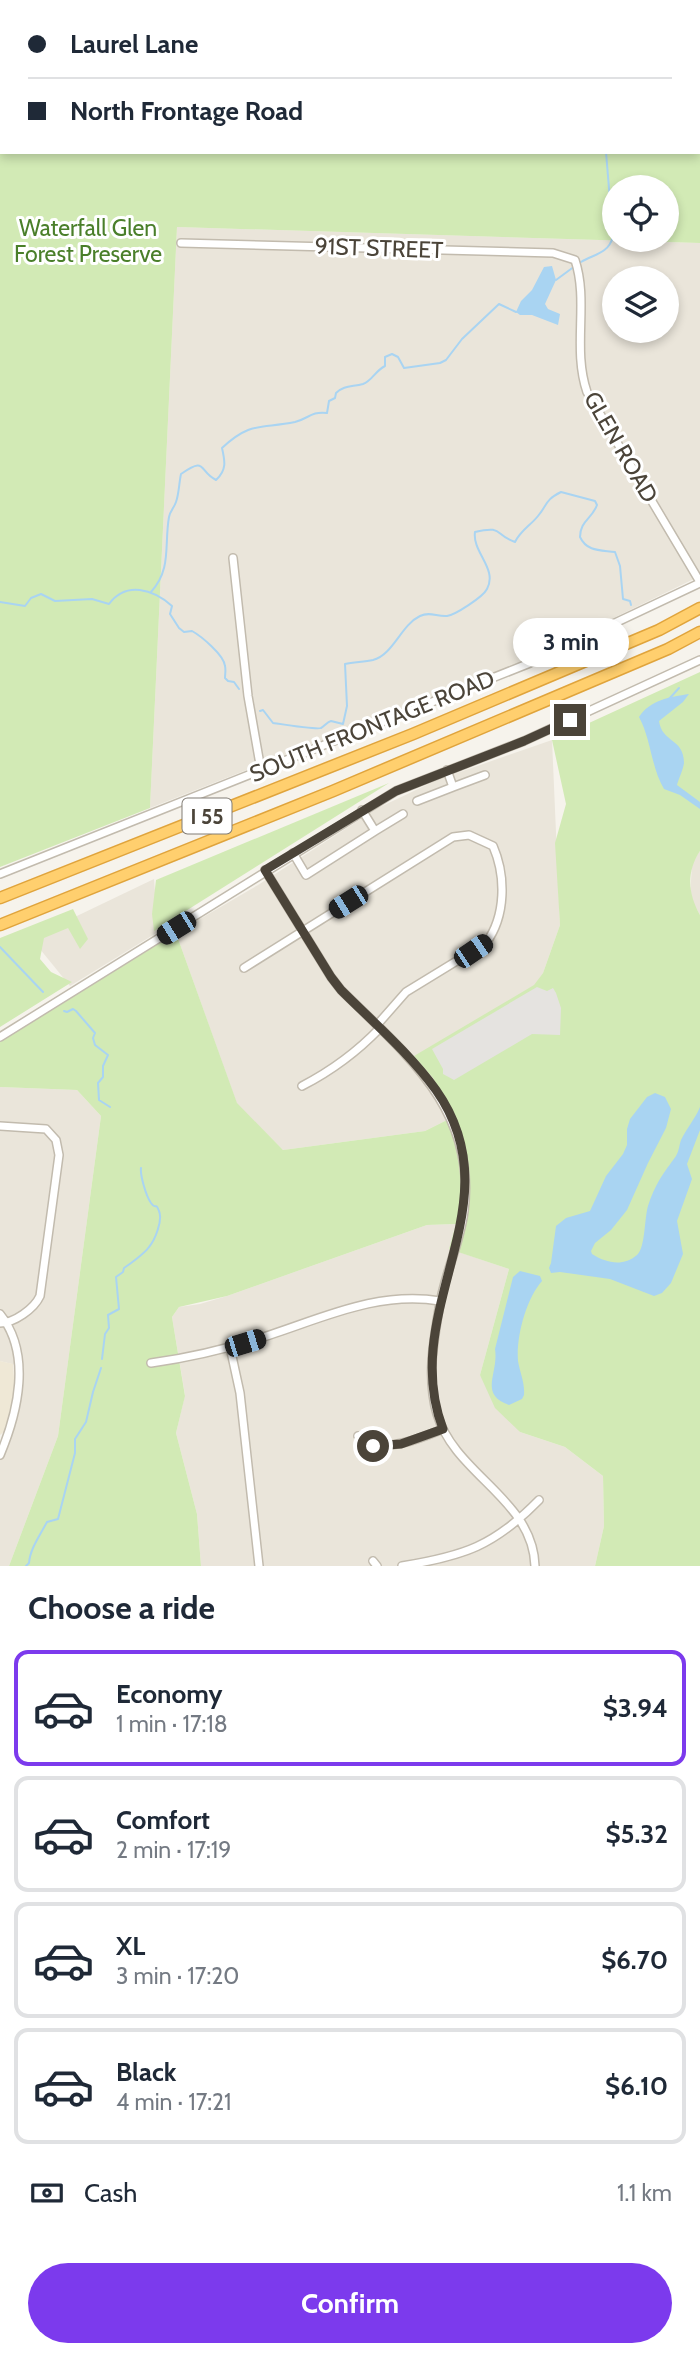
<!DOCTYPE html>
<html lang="en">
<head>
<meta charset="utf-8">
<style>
  body { margin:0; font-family:Cabin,sans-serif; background:#f2f2f3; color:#1f2937; height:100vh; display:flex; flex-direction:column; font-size:26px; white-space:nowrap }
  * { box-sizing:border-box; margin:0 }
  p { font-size:23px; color:#747a83 }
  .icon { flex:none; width:38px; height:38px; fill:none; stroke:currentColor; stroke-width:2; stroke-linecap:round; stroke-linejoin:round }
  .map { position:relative; height:1566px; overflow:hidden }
  .side { display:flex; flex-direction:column; background:#fff; flex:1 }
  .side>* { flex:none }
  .banner { position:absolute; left:0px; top:0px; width:700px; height:154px; box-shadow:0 4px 10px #0003; display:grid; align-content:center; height:154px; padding:0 28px; background:#fff }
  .buttons { position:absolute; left:602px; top:175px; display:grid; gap:14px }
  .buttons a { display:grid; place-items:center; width:77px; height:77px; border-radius:50%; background:#fff; box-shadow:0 4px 10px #0003; font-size:35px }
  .end { position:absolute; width:32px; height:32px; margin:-16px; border:9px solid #4b4439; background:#fff; box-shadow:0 0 0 4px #fff }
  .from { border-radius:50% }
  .bubble { position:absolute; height:49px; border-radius:24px; background:#fff; box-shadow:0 4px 10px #0003; font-size:23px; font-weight:800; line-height:49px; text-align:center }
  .car { position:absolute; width:21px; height:42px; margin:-21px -10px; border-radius:9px; box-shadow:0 0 5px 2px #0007; background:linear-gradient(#222 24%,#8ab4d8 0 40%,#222 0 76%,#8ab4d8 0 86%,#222 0) }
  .banner b { display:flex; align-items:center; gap:24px; height:66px; font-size:26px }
  .banner b+b { border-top:2px solid #e0e1e3 }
  .banner i { width:18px; height:18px; background:#1f2937 }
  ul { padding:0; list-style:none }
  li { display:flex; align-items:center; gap:21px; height:116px; margin:0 14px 10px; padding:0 14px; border:4px solid #e0e1e3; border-radius:14px }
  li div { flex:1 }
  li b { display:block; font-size:26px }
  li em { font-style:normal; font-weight:800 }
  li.current { border-color:#7c3aed }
  li>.icon { width:63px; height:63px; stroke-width:1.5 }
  h2 { padding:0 28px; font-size:32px; line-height:84px }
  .pay { display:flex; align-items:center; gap:18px; height:77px; padding:0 28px; font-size:26px }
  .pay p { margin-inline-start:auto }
  .primary-button { display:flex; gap:14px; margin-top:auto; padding:14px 28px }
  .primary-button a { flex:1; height:80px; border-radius:42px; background:#7c3aed; color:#fff; font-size:28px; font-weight:800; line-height:80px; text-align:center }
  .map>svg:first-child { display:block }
  .residential { fill:#eae5da; fill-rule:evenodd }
  .education { fill:#efe8d6 }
  .green { fill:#d2eab5; fill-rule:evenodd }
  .parking { fill:#e5e3e0 }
  .water { fill:#a9d4f2 }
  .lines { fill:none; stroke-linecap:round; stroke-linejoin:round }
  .stream { stroke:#a9d4f2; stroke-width:2 }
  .minor-casing { stroke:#c2bbae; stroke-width:10 }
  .highway-casing { stroke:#e0a43c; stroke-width:13 }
  .minor { stroke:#fff; stroke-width:7 }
  .highway { stroke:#ffcf6e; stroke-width:10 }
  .route { stroke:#4b4439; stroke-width:9 }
  .labels { text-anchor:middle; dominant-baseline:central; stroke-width:6; stroke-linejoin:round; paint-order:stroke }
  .shield { fill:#fff; stroke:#817c74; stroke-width:2 }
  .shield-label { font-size:21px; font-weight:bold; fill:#4b4439 }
  .park-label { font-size:23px; fill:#4a7f2a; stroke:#fff }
  .street-label { font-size:23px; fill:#4b4439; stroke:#fff }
</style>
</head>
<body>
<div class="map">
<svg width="700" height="1566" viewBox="0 0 700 1566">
  <rect width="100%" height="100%" fill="#f6f3ec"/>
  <path class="residential" d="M177,227L700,243V576L531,658L150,808ZM614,278H667V331H614Z
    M552,740L560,925L543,973L535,985L425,1067L455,1116L425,1131L283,1150L237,1104L176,933L258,885L378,808L437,780Z
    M700,851V915L690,898L692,863Z
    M154,879L158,932L70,986L31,938Z
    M0,1087L77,1090L101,1116L58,1436L9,1566H0V1445L8,1448L19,1413L24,1367L0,1361Z
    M457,1224L450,1249L509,1269L480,1375L520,1432L565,1447L603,1476L604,1526L595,1566H201L197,1514L176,1433L185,1395L172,1317L179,1307L200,1304L227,1296L427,1225Z"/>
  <path class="education" d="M0,1361L13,1364L15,1390L9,1417L5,1431L0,1435Z"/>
  <path class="green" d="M0,0H700V243L177,227L150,808L0,867ZM2,2H698V152H2ZM614,187H667V240H614Z
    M700,672V851C686,872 688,894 700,915V1566H595L604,1526L603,1476L565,1447L520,1432L495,1408L480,1375L509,1269L449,1249L456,1224L427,1225L227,1296L179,1307L172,1317L185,1396L176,1433L197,1514L201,1566H9L58,1436L101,1116L77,1090L0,1087V1042L176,933L237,1103L283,1150L425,1131L455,1116L433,1078L414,1056L534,985L543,973L560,925L555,843L566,804L552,740Z
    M389,783L154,931L152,914L156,880Z
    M73,909L88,939L80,949L68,928L44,938L40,959L51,972L72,982L0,1027V938Z"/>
  <path class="parking" d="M537,987L547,991L553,988L556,993L561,1008L560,1035L532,1034L454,1080L443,1074V1069L432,1049Z"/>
  <path class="water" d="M552,266L556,280L545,304L548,309L560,314L558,325L532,315H520L516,312L521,301L532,290L544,267Z
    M689,694L683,702L659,721C662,743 684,738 684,763C683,770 679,778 677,785L700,802V809L680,795L664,789C651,767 651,739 639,717C650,700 670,697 689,694Z
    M655,1093L665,1097L671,1109L666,1128L648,1163L627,1210L611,1230L595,1243L591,1251L592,1254C606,1263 623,1267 637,1255C646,1247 644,1215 649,1203C657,1181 663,1174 676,1156C679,1151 679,1146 681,1140C686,1129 695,1119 700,1107V1130L687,1164L692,1179L677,1221L683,1254L671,1283L662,1293L654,1296L610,1279L560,1272L551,1273L549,1268L551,1263L556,1226L566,1218L590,1211L606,1176L623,1154L627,1145V1129L630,1119L647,1097Z
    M520,1271L540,1276L542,1281C526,1299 516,1337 518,1361C520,1373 525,1383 524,1395L522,1399L509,1405C478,1394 499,1374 495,1349L513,1277Z"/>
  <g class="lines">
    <path class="stream" d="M572,0V2
      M581,262C594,254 608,254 613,237L606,152
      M556,280L575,266
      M151,592C172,569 164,545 169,517C170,511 174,508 176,502C179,494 179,483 181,474C207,456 198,471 216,480C227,470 225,461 222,448C251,421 261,429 295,422C308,419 311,411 327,413L329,401L335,398L336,393C344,385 352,387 363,384C372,381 375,371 385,366V357L392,354L398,357L404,368L440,363L446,360L462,339L499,304L516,312
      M0,602L25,606L31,598L41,594L55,601L92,599L109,604C126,581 153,589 172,606L170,614L179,628L184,632L192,631C201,636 224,655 225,666C226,670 225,674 225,678L228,681L234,682L239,689
      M669,699L679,688
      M260,711L263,710L273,723C280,724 318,730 321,728C325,726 327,722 331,721L343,724L347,706L345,664C354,662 364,662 373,660C393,655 401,625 420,616C430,611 437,617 447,616C455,615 483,597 487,589C498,569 472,552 475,532C504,525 494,535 515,542C521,530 530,526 538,516C548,504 545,500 561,492L595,501L597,505C592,519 580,521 580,537C587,552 601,550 615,552L620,566L623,599L630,601L631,605
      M0,947L43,992
      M64,1011L67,1012L73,1009L76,1011L95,1033L93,1038L95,1045L108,1055L103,1066V1077L98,1083L99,1100L110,1107
      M102,1359L105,1334L109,1328L108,1315L119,1309L116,1277L123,1272L124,1268C130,1264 145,1253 149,1247C155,1240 163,1220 159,1211C155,1201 157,1211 151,1203C146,1196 140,1175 141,1168
      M26,1566L29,1563C30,1549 40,1535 47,1522L58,1519L75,1453V1439L86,1422L93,1392L101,1368"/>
    <g class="minor-casing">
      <path id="minor" d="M181,243L553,253L575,260C589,302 572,348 587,392L700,582
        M233,558L248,696L261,770
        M453,787L485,775
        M417,801L453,787L447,770
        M375,831L403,814
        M293,853L306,875L375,831L362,810
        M265,870L331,977L341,990C406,1054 477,1110 464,1211C460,1244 444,1275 439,1309C433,1344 427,1379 437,1414C455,1475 533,1499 535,1566
        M0,874L530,663L700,583
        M244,968L453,837L469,835L493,846C506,876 506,916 486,943L406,992L377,1025
        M0,1037L396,791L524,741L700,660
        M302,1086C333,1070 356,1053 380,1028
        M0,1126L46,1129L56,1140L59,1155L40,1296C34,1309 14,1323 0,1323
        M0,1314C32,1354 18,1412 0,1455
        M230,1347L240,1393L259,1566
        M151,1363C187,1358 222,1350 257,1339C317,1321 375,1290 440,1301
        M358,1436L365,1444C393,1450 418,1439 443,1429
        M373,1561L377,1566
        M402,1566C464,1556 494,1546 539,1500"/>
    </g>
    <g class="highway-casing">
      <path id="highway" d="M0,898L413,734L659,630L700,608
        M0,925L333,791L668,649L700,632"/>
    </g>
    <use href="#minor" class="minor"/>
    <use href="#highway" class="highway"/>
  </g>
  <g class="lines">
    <path class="route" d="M373,1446L401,1444L443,1429C397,1308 517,1205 436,1090C409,1053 373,1022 341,990L331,977L265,870L396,791L524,741L570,720"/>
  </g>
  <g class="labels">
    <rect class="shield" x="182.5" y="798.5" width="49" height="35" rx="5"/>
    <g class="shield-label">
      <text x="207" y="816">I 55</text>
    </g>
    <g class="park-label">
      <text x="88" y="228">Waterfall Glen<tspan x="88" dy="26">Forest Preserve</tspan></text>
    </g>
    <g class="street-label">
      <text transform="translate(379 248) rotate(2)">91ST STREET</text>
      <text transform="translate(621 447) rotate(60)">GLEN ROAD</text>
      <text transform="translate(372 726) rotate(-22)">SOUTH FRONTAGE ROAD</text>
    </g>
  </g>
</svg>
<div class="buttons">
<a><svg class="icon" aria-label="locate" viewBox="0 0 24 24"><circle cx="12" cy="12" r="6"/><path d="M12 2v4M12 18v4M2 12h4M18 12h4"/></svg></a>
<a><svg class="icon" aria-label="layers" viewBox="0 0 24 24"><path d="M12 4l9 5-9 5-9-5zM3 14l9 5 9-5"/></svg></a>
</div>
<i class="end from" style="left:373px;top:1446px"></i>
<i class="end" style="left:570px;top:720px"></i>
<div class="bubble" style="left:513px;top:618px;width:116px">3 min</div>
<i class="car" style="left:348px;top:902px;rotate:238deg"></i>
<i class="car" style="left:176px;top:928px;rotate:238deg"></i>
<i class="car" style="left:473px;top:951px;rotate:56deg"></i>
<i class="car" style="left:245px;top:1343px;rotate:73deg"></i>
<div class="banner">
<b><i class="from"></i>Laurel Lane</b>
<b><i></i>North Frontage Road</b>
</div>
</div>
<section class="side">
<h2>Choose a ride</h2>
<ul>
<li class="current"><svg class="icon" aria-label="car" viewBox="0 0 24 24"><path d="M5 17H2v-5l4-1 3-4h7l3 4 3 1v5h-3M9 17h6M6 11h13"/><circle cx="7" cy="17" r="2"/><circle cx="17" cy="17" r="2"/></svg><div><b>Economy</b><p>1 min · 17:18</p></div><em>$3.94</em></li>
<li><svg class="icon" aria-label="car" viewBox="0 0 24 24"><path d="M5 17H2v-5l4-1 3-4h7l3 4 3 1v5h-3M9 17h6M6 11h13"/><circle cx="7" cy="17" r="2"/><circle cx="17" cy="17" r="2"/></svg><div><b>Comfort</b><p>2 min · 17:19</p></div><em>$5.32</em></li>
<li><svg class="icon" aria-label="car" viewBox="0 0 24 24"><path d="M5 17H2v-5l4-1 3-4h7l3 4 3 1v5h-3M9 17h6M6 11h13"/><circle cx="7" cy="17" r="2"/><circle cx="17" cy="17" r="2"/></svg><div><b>XL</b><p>3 min · 17:20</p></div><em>$6.70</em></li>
<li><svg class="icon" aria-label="car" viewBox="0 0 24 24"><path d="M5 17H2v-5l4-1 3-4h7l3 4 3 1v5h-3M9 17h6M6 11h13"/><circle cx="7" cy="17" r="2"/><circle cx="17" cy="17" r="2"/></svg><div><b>Black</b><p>4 min · 17:21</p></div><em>$6.10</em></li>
</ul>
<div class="pay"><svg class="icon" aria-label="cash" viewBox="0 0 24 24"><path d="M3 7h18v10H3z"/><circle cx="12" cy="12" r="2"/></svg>Cash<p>1.1 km</p></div>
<div class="primary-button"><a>Confirm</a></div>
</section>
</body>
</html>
